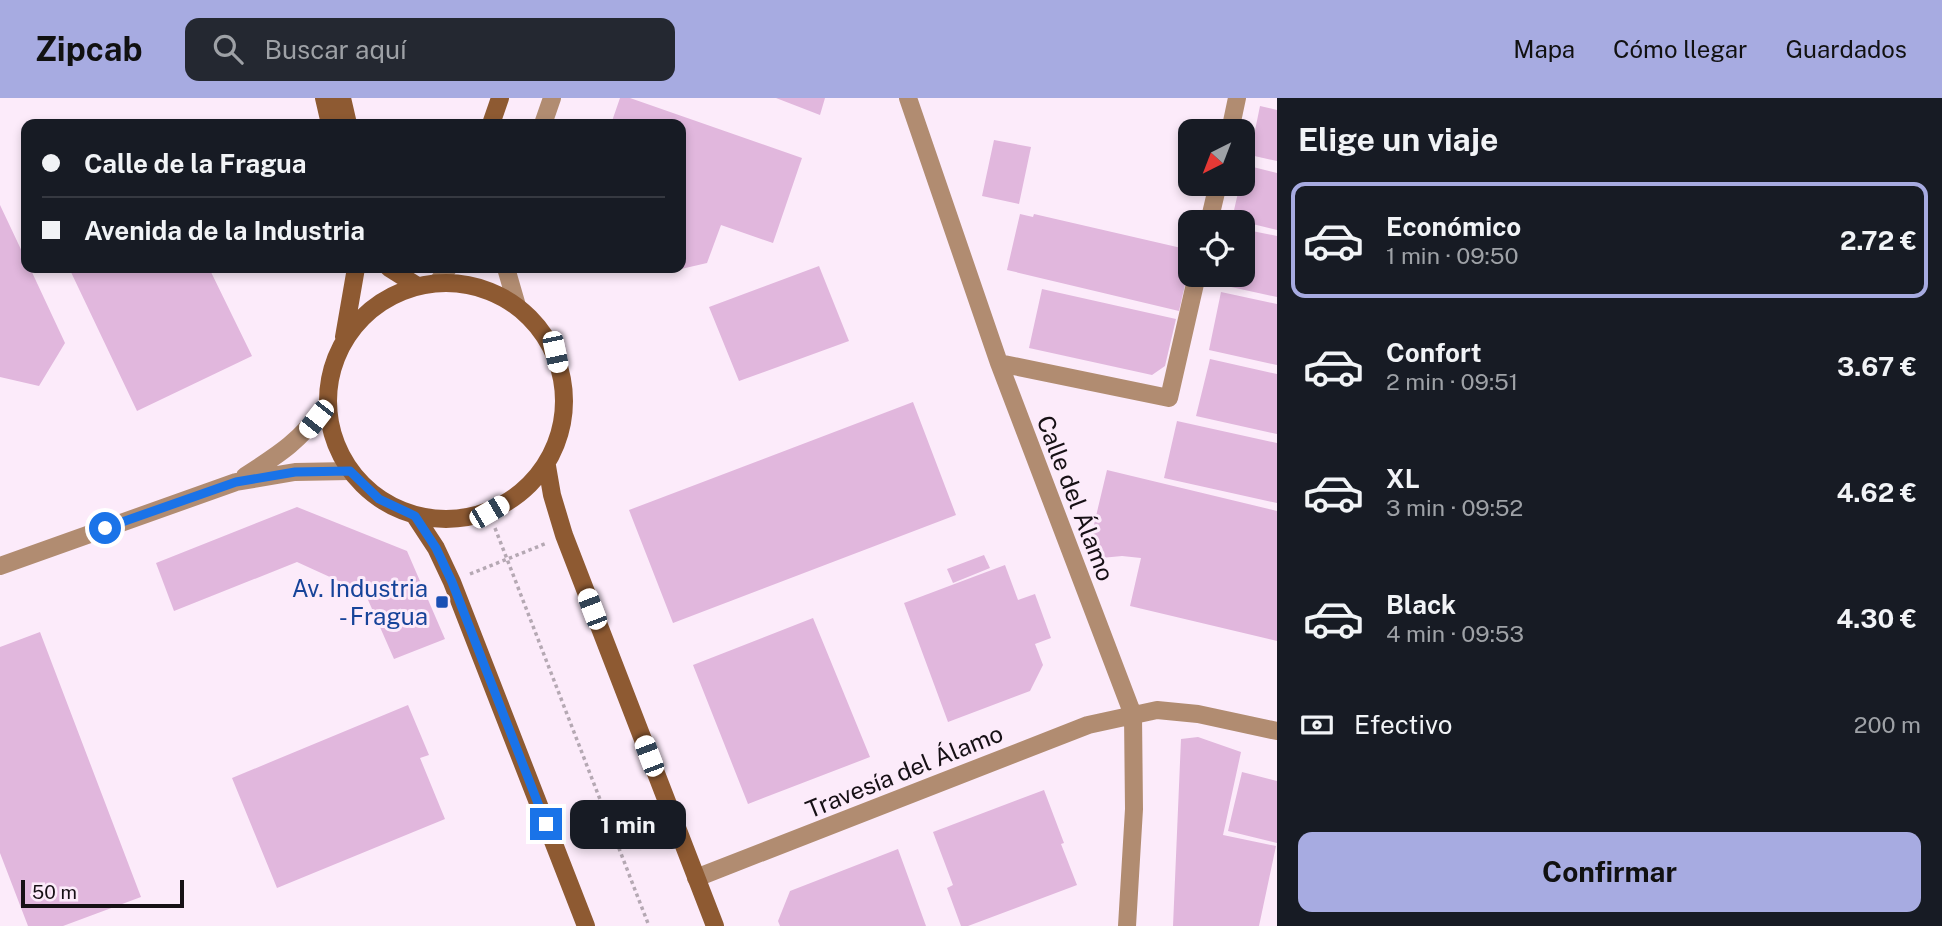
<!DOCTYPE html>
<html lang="es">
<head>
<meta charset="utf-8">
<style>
  body { margin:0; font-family:"Public Sans",sans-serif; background:#242831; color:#f1f3f6; height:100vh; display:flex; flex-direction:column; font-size:26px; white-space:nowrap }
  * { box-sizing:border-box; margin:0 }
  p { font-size:23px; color:#9ea1a6 }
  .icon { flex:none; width:38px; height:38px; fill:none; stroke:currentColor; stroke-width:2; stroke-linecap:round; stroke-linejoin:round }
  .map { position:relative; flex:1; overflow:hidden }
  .side { display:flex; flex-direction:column; background:#171b24; width:665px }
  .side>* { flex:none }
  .banner { position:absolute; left:21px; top:21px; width:665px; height:154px; border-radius:14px; box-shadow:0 4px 10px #0003; display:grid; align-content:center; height:154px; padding:0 21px; background:#171b24 }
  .needle { width:46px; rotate:222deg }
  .fabs { position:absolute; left:1178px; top:21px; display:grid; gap:14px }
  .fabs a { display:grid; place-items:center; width:77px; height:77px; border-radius:14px; background:#171b24; box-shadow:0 4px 10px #0003; font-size:35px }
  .scale { position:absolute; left:21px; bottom:18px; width:163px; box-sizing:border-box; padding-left:7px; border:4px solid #161015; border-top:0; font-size:19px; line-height:24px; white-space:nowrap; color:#161015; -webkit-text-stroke:5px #fcebfa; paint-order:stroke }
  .end { position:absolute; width:32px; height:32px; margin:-16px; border:9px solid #1a73e8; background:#fff; box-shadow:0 0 0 4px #fff }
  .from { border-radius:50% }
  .bubble { position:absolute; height:49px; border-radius:14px; background:#171b24; box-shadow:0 4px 10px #0003; font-size:23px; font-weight:700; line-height:49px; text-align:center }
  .car { position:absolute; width:21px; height:42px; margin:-21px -10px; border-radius:9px; box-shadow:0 0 5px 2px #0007; background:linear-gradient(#fff 24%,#345 0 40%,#fff 0 76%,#345 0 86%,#fff 0) }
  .banner b { display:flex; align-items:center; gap:24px; height:66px; font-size:26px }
  .banner b+b { border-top:2px solid #363941 }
  .banner i { width:18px; height:18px; background:#f1f3f6 }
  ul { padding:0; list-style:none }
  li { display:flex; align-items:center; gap:21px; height:116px; margin:0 14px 10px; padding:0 7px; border:4px solid transparent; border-radius:14px }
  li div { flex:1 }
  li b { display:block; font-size:26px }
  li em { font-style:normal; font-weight:700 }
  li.active { border-color:#a7abe1 }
  li>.icon { width:63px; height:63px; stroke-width:1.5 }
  h2 { padding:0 21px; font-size:32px; line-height:84px }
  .pay { display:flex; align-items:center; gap:18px; height:77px; padding:0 21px; font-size:26px }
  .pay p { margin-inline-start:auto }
  .primary-button { display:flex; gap:14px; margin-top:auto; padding:14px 21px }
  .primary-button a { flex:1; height:80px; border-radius:14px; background:#a7abe1; color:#111; font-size:28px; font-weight:700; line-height:80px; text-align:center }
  header { display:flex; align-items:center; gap:42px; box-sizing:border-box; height:98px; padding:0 35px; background:#a7abe1; color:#111 }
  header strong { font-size:33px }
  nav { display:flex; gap:38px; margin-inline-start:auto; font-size:24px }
  .search { width:490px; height:63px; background:#242831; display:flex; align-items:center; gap:18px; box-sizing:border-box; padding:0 24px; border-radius:14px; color:#9ea1a6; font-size:26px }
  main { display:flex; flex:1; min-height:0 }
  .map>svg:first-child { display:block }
  .building { fill:#e1b7dd }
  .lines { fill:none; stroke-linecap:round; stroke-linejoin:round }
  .path { stroke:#b5a8b3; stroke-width:3.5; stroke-dasharray:3.5 3.5; stroke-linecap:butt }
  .street { stroke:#b18c71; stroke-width:18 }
  .secondary { stroke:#8e5a32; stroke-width:18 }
  .route { stroke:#1a73e8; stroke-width:9 }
  .transit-dot { fill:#1a4fb4; stroke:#fcebfa; stroke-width:2.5 }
  .labels { text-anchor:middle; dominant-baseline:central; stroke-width:6; stroke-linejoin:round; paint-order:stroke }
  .street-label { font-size:24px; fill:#161015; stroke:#fcebfa }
  .transit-label { font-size:24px; fill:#164399; stroke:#fcebfa; text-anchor:end }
</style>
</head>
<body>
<header>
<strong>Zipcab</strong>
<div class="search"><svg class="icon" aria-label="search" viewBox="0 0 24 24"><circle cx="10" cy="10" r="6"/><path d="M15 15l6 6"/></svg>Buscar aquí</div>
<nav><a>Mapa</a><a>Cómo llegar</a><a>Guardados</a></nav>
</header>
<main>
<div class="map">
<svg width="1277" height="828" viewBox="0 0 1277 828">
  <rect width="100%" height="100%" fill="#fcebfa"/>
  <path class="building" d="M620,0H630L802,60L773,145L721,127L707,165L681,171V26H611Z
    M776,0H825L820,17Z
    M1260,8L1277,12V63L1250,57Z
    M994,42L1031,49L1019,106L982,98Z
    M1245,67L1277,75V132L1232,121L1240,86H1242Z
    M0,107L26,162V170H30L65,245L39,288L0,279Z
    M1020,116L1033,119L1034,116L1190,152V165L1179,213L1007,172Z
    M1242,131L1277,138V199L1222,187L1224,177H1242Z
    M819,168L849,243L739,283L709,209Z
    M69,170H209L252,258L137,313Z
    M1042,191L1176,221L1165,268L1152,277L1029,250Z
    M1221,194L1277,206V267L1209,252Z
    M1210,261L1277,276V336L1196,318Z
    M913,304L956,417L673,525L629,412Z
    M1177,323L1277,345V405L1164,380Z
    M1107,372L1277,413V543L1130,508L1141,460L1122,458L1101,460L1092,435Z
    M297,409L407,453L445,541L394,561L365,495L297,464L174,513L156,465Z
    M984,457L990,470L953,485L947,471Z
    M1005,467L1018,502L1035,496L1051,540L1035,546L1043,567L1030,593L948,624L904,505Z
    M813,520L870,659L748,706L693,567Z
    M40,534L141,799L63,828H28L0,755V549Z
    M408,607L429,657L420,660L445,721L277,790L232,680Z
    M1198,639L1241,654L1223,737L1276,748L1259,828H1173L1181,641Z
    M1242,674L1277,683V745L1228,733Z
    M1044,692L1064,745L1061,746L1077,787L968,828H961L947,790L953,787L933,734Z
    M898,751L926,828H780L778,823L790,793Z"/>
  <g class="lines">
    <path class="path" d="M495,430L649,828
      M470,476L547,445"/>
    <path class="street" d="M908,0L999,265L1133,617L1134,711L1127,828
      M543,26L552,0
      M1230,33L1237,0
      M1209,124L1218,86
      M506,170L517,208
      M438,184L448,170
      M999,265L1169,300L1197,177
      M245,378C283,354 299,343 327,307
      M0,468L236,384L295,374L350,373
      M696,780L1088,627L1157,612L1198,616L1277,633"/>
    <path class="secondary" d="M324,0L330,26
      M342,0L348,26
      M491,26L500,0
      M389,170L416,187
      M328 303a118 118 0 1 1 236 0a118 118 0 1 1-236 0Z
      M344,239L356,170
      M547,368L552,397L564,437L715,828
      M415,418L436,450L452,484L586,828"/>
  </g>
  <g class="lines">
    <path class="route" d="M105,430L236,384L295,374L350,373L379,401L415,418L436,450L452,484L546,726"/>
  </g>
  <rect class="transit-dot" x="435" y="497" width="14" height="14" rx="3.5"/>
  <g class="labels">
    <g class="street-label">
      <text transform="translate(1076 400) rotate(69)">Calle del Álamo</text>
      <text transform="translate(904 673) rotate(-22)">Travesía del Álamo</text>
    </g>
    <g class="transit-label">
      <text x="428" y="490">Av. Industria<tspan x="428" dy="28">- Fragua</tspan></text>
    </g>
  </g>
</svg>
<div class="fabs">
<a><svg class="needle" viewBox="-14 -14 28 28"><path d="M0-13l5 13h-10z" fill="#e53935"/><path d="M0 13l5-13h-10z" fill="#9ea1a6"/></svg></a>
<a><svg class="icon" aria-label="locate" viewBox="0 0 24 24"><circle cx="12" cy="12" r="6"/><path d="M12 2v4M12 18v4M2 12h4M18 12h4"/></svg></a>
</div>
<div class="scale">50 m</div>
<i class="end from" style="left:105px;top:430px"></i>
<i class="end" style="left:546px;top:726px"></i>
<div class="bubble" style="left:570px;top:702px;width:116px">1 min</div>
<i class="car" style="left:555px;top:254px;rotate:168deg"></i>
<i class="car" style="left:316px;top:321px;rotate:218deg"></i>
<i class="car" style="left:489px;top:414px;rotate:60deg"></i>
<i class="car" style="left:592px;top:511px;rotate:339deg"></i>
<i class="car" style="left:649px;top:658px;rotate:339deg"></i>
<div class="banner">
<b><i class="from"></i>Calle de la Fragua</b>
<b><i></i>Avenida de la Industria</b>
</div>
</div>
<section class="side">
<h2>Elige un viaje</h2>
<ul>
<li class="active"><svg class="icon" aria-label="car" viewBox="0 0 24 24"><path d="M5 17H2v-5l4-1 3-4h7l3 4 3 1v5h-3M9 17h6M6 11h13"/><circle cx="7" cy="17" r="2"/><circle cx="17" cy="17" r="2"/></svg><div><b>Económico</b><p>1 min · 09:50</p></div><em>2.72 €</em></li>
<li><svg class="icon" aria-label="car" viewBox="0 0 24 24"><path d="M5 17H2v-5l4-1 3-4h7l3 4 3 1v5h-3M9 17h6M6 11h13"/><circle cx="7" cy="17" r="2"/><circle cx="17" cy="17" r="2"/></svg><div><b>Confort</b><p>2 min · 09:51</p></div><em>3.67 €</em></li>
<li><svg class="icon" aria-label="car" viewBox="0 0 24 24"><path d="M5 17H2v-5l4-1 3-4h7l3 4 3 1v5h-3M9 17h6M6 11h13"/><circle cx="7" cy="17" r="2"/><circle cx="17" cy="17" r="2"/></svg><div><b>XL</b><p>3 min · 09:52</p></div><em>4.62 €</em></li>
<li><svg class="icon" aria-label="car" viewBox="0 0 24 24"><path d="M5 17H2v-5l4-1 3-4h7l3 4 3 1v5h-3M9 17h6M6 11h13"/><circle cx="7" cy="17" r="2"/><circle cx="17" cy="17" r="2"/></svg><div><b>Black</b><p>4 min · 09:53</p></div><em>4.30 €</em></li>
</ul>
<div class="pay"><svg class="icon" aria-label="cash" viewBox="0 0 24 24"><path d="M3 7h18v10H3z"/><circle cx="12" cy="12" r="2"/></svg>Efectivo<p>200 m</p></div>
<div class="primary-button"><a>Confirmar</a></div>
</section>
</main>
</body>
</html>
